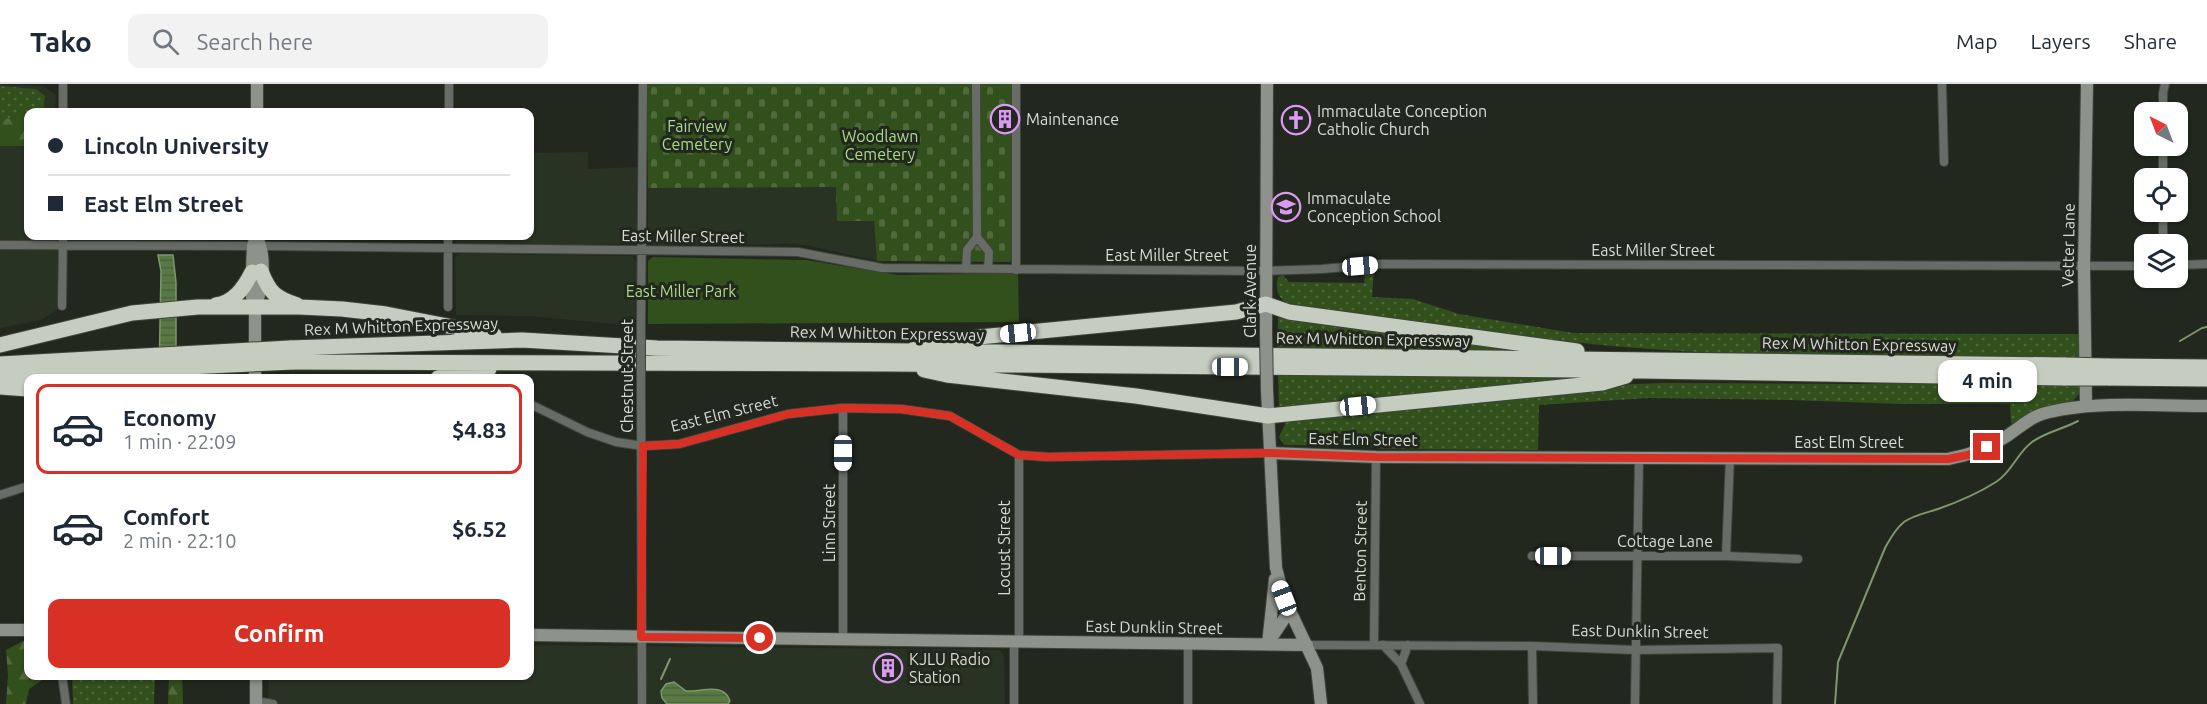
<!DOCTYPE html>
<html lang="en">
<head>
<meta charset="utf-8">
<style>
  body { margin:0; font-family:Ubuntu,sans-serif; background:#f2f2f3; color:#1f2937; height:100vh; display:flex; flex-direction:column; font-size:22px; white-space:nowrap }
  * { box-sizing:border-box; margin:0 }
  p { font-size:20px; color:#747a83 }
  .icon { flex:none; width:33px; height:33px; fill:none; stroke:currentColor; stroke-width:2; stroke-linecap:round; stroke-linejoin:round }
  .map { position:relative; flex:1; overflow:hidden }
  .panel { position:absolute; left:24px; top:290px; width:510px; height:306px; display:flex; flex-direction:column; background:#fff; border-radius:12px; box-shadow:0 2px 4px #0004 }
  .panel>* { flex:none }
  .banner { position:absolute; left:24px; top:24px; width:510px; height:132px; border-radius:12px; box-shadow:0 2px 4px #0004; display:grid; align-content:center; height:132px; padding:0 24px; background:#fff }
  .needle { width:39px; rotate:318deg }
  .tools { position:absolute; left:2134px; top:18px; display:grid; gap:12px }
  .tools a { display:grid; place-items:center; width:54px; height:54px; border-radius:12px; background:#fff; box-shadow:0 2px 4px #0004; font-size:30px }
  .end { position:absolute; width:27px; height:27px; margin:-14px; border:8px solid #d93025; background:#fff; box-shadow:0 0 0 3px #fff }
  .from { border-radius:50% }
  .bubble { position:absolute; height:42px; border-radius:12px; background:#fff; box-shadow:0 2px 4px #0004; font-size:20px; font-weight:700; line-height:42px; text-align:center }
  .car { position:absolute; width:18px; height:36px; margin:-18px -9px; border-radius:8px; box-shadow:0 0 4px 2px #0007; background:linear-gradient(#fff 24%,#345 0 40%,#fff 0 76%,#345 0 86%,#fff 0) }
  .banner b { display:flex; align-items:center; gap:21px; height:57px; font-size:22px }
  .banner b+b { border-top:2px solid #e0e1e3 }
  .banner i { width:15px; height:15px; background:#1f2937 }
  ul { padding:10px 0 0; list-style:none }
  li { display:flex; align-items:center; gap:18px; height:90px; margin:0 12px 9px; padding:0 12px; border:3px solid transparent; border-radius:12px }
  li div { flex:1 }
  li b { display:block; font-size:22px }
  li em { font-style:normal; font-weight:700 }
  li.selected { border-color:#d93025 }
  li>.icon { width:54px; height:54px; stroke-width:1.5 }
  .primary-button { display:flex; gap:12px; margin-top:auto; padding:12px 24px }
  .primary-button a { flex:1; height:69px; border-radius:12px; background:#d93025; color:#fff; font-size:24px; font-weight:700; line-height:69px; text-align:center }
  header { display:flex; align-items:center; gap:36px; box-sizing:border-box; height:84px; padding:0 30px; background:#fff; border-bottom:2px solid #e0e1e3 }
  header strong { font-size:28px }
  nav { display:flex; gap:33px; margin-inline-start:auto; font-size:21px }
  .search { width:420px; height:54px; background:#f2f2f3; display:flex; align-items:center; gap:15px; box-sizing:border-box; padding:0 21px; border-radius:12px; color:#747a83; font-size:22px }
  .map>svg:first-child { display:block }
  .built { fill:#293323 }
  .grass { fill:url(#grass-dots) }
  .forest { fill:url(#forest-firs) }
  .cemetery { fill:url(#cemetery-stones) }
  .park { fill:#32501c }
  .water { fill:url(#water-rules); stroke:#7e976e; stroke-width:1.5 }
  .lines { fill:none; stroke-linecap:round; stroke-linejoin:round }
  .stream { stroke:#7e976e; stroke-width:2 }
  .street-casing { stroke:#3f453b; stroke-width:10 }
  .secondary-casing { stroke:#3f453b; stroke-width:14 }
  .highway-casing { stroke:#3f453b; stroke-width:17 }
  .street { stroke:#686c66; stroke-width:8 }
  .secondary { stroke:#8d938b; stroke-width:12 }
  .highway { stroke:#c5cdc0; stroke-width:15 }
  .street-bridge-casing { stroke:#3f453b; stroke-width:10; stroke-linecap:butt }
  .secondary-bridge-casing { stroke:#3f453b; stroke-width:14; stroke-linecap:butt }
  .highway-bridge-casing { stroke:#3f453b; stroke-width:17; stroke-linecap:butt }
  .street-bridge { stroke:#686c66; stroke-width:8 }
  .secondary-bridge { stroke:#8d938b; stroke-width:12 }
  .highway-bridge { stroke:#c5cdc0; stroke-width:15 }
  .route { stroke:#d93025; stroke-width:8 }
  .labels { text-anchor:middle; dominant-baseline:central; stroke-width:6; stroke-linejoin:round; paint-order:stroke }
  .poi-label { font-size:16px; fill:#d7dcd5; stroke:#22281e; text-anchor:start }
  .park-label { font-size:16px; fill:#a9db8a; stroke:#22281e }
  .street-label { font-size:16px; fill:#d7dcd5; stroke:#22281e }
</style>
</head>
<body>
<header>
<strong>Tako</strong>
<div class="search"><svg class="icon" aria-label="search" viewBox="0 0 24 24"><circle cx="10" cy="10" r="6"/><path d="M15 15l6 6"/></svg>Search here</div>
<nav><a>Map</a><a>Layers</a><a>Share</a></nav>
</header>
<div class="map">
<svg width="2207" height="620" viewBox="0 0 2207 620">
  <defs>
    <pattern id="grass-dots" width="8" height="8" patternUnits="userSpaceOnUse" patternTransform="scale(1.5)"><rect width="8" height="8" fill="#32501c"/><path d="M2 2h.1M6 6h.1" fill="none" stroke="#4f693c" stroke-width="1.8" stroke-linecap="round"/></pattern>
    <pattern id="forest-firs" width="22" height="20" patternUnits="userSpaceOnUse" patternTransform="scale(1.5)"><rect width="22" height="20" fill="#32501c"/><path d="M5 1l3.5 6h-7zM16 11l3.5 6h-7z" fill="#4f693c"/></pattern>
    <pattern id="cemetery-stones" width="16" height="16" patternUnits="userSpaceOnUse" patternTransform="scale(1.5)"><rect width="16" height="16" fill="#32501c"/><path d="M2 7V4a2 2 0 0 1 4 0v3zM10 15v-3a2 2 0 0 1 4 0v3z" fill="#4f693c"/></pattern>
    <pattern id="water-rules" width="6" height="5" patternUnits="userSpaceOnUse" patternTransform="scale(1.5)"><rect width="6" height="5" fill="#587a42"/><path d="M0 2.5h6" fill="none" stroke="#4d6141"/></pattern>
  </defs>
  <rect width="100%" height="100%" fill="#22281e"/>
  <path class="built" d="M0,0L43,2L56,11L55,28H28V152H57V226L41,236L0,244Z
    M588,68V85L638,83V154L636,157L630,160H459L455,158L454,152H530V69Z
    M836,103L874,136L877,177L806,161L789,160L654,161L650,159L648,154V104Z
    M462,170L632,172L637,179L636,242L529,232L456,231L455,174L458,171Z
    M530,561L999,566L1004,571L1005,620H268L269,591H530Z"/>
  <path class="grass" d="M0,2L36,5L45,12L43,28H28V34L23,29L0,37Z
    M1374,186L1372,213L1413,215L1459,230L1573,249L2080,250L2079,274C1958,273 1837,274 1717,269C1575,263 1434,241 1293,223C1280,217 1274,207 1278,193L1283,191L1289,198L1364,199L1365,187Z
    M1283,231L1546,268L1277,265L1278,233Z
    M1278,290L1574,293L1580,295L1282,325L1279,323Z
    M1922,298L2079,300V310L2071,319L2040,324L2011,340L2010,320H1901L1789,316L1649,314L1539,321L1538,366L1383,365L1363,362L1284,361L1279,353L1286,338L1294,333L1585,302L1661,299L1859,300Z
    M72,591H107L108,593L155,591L154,620H73Z"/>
  <path class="forest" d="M23,29L28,34V62H0V37Z
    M25,556L28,557V591H46L45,594L29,605L26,620H6L8,591L6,566Z
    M169,591H182L183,620H168Z"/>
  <path class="cemetery" d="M647,0H1012V173L1010,178L877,177L874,137H837L836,103L648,104Z"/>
  <path class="park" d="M653,173L806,176L898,191L1018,189L1019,238L648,240V177Z"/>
  <path class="water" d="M158,171H173L176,198V294H159L161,187Z
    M674,598L686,607C701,608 724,598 730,617L728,620H667L662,614L661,607L666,600Z"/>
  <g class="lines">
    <path class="stream" d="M2180,257L2202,244L2207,243
      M661,595L670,575
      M1835,620L1838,578L1885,464C1890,455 1895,445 1904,438C1914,431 1926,429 1938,425C1958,418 1977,410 1996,398C2012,388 2017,369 2032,358C2046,348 2063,345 2078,337"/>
    <g class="street-casing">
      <path id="street" d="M1016,0V186
        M1942,0L1944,78
        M63,28V0
        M449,28V0
        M2163,28V9L2165,0
        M2163,62V94
        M2163,128V160
        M977,153L989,168L988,185
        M0,161L253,162
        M263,162L798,168L882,184L1266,187L1322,185L1379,180L2145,182
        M2178,181L2207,180
        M966,185L967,166L977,153L976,0
        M62,222L63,152
        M448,223V152
        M641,239L643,0
        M641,308L642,620
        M530,320L587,348L616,358L643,362L679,360L788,330L843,324L901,325L950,332L1019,371L1048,373L1270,369
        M843,324V555
        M1019,371V558
        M0,411L28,402
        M1532,472H1726L1798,475
        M1726,472L1730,373
        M1014,558V620
        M1188,560V620
        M1307,561L1532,562L1635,566L1778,564L1777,620
        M1374,561L1376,373
        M1383,561L1401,580
        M1408,561L1401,580L1420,620
        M1532,562L1533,620
        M62,591L66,620
        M256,617L273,620
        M1635,620L1639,374"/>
    </g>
    <g class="secondary-casing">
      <path id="secondary" d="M257,28V0
        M255,224C263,203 267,171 256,152
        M1266,249L1267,0
        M255,294V224L251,209L253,162L256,152
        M1267,307L1276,484L1284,514L1317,584L1321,620
        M2086,322L2084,183L2087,0
        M1270,369L1376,373L1948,375C1970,371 1989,364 2007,352C2019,344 2029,334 2042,330C2089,316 2158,322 2207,322
        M0,546H28
        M530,551C789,554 1048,559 1307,561
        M1268,559L1290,526
        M1268,560L1275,495
        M256,591V620"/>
    </g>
    <g class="highway-casing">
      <path id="highway" d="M261,187C269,208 275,214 297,221
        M216,221C234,218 244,204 252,188
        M917,259L1236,228L1266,220L1289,228L1577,267
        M0,261L132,229L198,223H299L342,225L386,230L494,251
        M290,264L522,256L657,264L2065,281
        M293,278L892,280L1584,286L2065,294
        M0,280L125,273
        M2107,282L2207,283
        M924,286L947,291L1136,312L1268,332L1602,299L1626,292
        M0,294L125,286
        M438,294L489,285
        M2109,294L2207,295
        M0,303L28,305"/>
    </g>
    <use href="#street" class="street"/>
    <use href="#secondary" class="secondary"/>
    <use href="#highway" class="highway"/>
    <g class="street-bridge-casing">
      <path id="street-bridge" d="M641,308V239"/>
    </g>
    <g class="secondary-bridge-casing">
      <path id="secondary-bridge" d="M1266,249L1267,307"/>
    </g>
    <g class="highway-bridge-casing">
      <path id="highway-bridge" d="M125,273L290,264
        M2065,281L2107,282
        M125,286L293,278
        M2065,294H2109"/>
    </g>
    <use href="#street-bridge" class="street-bridge"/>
    <use href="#secondary-bridge" class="secondary-bridge"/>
    <use href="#highway-bridge" class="highway-bridge"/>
  </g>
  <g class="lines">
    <path class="route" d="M760,554L641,553L643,362L679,360L788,330L843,324L901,325L950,332L1019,371L1048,373L1270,369L1376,373L1948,375L1968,371L1987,363"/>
  </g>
  <defs>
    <g id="building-ring" transform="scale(1.5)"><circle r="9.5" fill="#22281e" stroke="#dc99f4" stroke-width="1.5"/><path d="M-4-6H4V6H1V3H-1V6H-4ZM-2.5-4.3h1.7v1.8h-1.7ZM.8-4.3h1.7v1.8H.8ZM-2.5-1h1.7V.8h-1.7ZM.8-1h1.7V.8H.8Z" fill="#dc99f4"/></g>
    <g id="church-ring" transform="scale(1.5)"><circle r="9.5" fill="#22281e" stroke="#dc99f4" stroke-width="1.5"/><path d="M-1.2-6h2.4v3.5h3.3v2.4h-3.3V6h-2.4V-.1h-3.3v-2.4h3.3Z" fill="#dc99f4"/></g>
    <g id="school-ring" transform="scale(1.5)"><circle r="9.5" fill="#22281e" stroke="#dc99f4" stroke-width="1.5"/><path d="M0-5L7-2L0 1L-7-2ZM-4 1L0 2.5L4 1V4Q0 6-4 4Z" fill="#dc99f4"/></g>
  </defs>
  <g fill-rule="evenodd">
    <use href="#building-ring" x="1005" y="35"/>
    <use href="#church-ring" x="1296" y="36"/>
    <use href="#school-ring" x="1286" y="123"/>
    <use href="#building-ring" x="888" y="584"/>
  </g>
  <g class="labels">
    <g class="poi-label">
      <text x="1317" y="27">Immaculate Conception<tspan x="1317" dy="18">Catholic Church</tspan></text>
      <text x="1026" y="35">Maintenance</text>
      <text x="1307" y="114">Immaculate<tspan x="1307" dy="18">Conception School</tspan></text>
      <text x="909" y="575">KJLU Radio<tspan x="909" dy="18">Station</tspan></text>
    </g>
    <g class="park-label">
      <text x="697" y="42">Fairview<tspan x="697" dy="18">Cemetery</tspan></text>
      <text x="880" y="52">Woodlawn<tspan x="880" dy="18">Cemetery</tspan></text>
      <text x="681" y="207">East Miller Park</text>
    </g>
    <g class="street-label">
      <text transform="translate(683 152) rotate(1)">East Miller Street</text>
      <text transform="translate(2068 161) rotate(-89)">Vetter Lane</text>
      <text x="1653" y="166">East Miller Street</text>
      <text x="1167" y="171">East Miller Street</text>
      <text transform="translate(1250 207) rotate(-90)">Clark Avenue</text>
      <text transform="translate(401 242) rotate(-2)">Rex M Whitton Expressway</text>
      <text transform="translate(887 249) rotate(1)">Rex M Whitton Expressway</text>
      <text transform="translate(1373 255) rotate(1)">Rex M Whitton Expressway</text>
      <text transform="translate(1859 260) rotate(1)">Rex M Whitton Expressway</text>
      <text transform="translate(627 292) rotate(-90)">Chestnut Street</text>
      <text transform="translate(724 329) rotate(-14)">East Elm Street</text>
      <text transform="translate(1363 355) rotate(1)">East Elm Street</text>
      <text x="1849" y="358">East Elm Street</text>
      <text transform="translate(829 439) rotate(-90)">Linn Street</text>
      <text x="1665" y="457">Cottage Lane</text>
      <text transform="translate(1004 464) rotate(-90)">Locust Street</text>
      <text transform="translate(1360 467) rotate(-89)">Benton Street</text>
      <text transform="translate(1154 543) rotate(1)">East Dunklin Street</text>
      <text transform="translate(1640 547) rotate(1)">East Dunklin Street</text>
    </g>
  </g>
</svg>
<div class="tools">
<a><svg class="needle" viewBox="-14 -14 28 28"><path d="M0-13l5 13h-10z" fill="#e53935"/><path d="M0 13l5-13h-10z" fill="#747a83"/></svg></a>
<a><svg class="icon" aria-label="locate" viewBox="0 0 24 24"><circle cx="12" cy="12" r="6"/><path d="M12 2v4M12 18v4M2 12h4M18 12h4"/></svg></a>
<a><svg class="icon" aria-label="layers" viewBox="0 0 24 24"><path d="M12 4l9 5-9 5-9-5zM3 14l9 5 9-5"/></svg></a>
</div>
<i class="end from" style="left:760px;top:554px"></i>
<i class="end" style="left:1987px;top:363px"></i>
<div class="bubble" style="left:1938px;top:276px;width:99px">4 min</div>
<i class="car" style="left:1360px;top:182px;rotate:85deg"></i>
<i class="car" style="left:1018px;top:249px;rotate:264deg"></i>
<i class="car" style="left:1230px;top:283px;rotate:90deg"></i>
<i class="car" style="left:1358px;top:322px;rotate:84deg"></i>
<i class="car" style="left:843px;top:369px;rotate:180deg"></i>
<i class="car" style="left:1553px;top:472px;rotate:90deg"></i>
<i class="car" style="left:1284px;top:514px;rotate:339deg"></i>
<div class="banner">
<b><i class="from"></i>Lincoln University</b>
<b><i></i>East Elm Street</b>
</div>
<section class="panel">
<ul>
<li class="selected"><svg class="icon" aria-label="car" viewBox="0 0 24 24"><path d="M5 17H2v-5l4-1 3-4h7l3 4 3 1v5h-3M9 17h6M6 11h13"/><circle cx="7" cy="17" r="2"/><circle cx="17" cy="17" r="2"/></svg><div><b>Economy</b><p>1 min · 22:09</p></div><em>$4.83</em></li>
<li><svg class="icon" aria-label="car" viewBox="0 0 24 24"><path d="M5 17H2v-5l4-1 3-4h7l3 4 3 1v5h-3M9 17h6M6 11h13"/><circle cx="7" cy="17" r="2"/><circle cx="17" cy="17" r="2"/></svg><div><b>Comfort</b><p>2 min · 22:10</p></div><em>$6.52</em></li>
</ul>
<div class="primary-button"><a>Confirm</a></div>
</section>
</div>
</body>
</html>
